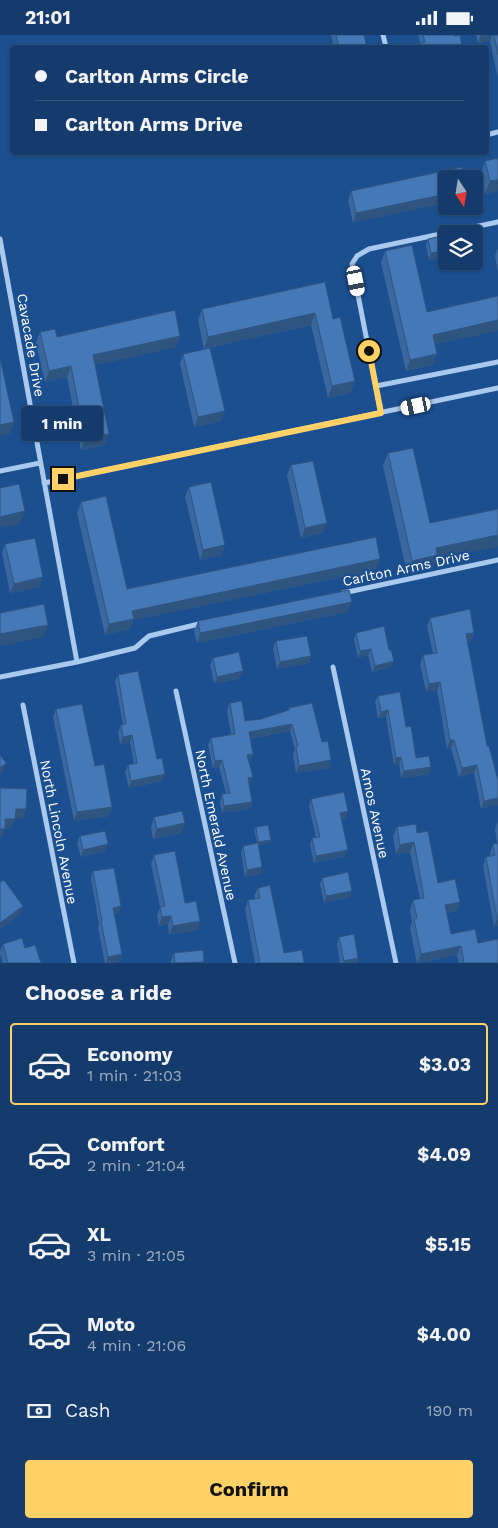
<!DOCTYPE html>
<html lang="en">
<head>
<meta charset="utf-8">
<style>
  body { margin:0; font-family:"Work Sans",sans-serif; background:#1d4271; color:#f1f3f6; height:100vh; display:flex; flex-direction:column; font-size:19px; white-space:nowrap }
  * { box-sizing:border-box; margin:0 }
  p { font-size:16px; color:#9dadc1 }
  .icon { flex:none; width:28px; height:28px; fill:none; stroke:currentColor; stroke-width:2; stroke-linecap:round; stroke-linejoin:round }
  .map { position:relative; height:928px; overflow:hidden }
  .side { display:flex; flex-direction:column; background:#143b6b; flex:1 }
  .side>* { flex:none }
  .hud { position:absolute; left:10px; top:10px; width:479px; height:110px; border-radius:5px; box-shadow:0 1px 4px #0004,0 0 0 1px #33557e; display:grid; align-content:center; height:110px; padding:0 25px; background:#143b6b }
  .needle { width:32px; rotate:168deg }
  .buttons { position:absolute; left:438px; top:135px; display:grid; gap:10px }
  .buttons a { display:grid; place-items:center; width:45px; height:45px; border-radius:5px; background:#143b6b; box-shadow:0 1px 4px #0004,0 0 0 1px #33557e; font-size:25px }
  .end { position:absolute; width:22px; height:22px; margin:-11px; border:6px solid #ffd166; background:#111; box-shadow:0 0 0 2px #111 }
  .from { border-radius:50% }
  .bubble { position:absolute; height:35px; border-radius:5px; background:#143b6b; box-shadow:0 1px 4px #0004,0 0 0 1px #33557e; font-size:16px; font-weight:700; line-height:35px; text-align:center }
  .car { position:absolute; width:15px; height:30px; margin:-15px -8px; border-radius:6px; box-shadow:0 0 4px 1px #0007; background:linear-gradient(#fff 24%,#345 0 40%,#fff 0 76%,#345 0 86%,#fff 0) }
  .hud b { display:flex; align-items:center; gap:18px; height:48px; font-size:19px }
  .hud b+b { border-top:1px solid #33557e }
  .hud i { width:12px; height:12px; background:#f1f3f6 }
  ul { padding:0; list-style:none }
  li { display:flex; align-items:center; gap:15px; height:82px; margin:0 10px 8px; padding:0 15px; border:2px solid transparent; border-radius:5px }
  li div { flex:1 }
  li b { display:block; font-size:19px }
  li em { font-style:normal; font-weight:700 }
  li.on { border-color:#ffd166 }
  li>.icon { width:45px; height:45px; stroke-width:1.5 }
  h2 { padding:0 25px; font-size:22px; line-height:60px }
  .pay { display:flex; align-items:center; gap:12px; height:55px; padding:0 25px; font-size:19px }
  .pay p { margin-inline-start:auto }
  .primary-button { display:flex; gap:10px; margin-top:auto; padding:10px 25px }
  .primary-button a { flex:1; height:58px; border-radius:5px; background:#ffd166; color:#111; font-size:20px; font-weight:700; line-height:58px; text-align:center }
  .status { display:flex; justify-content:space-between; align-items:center; height:35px; padding:0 25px; background:#143b6b; direction:ltr }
  .status svg { height:14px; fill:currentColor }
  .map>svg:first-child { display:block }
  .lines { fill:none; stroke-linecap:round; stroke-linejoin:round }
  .minor { stroke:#a9c9ee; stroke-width:5 }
  .wall { fill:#3a679d }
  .shaded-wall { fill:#305480 }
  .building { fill:#4478b7; stroke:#305480 }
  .route { stroke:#ffd166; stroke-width:6 }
  .labels { text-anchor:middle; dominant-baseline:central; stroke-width:4.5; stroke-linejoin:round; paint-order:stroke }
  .street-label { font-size:14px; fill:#fff; stroke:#1b4f8f }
</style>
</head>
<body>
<div class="status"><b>21:01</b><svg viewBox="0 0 49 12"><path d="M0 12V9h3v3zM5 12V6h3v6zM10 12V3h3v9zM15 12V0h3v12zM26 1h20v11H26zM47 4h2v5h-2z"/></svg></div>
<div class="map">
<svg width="498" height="928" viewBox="0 0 498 928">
  <rect width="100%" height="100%" fill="#1b4f8f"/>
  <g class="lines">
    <path class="minor" d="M383,0L386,12
      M486,100L498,97
      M0,204L77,627
      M376,351L498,327
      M381,378L352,229L357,221L369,214L498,187
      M0,436L40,428
      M44,448L498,353
      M343,558L498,525
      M333,632L396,928
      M0,642L77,627L135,613L149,601L203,588
      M176,656L235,928
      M23,670L74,928"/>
  </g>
  <path class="wall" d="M331,0H364L367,12H334Z
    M418,0H454L462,12H413L414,10L420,8Z
    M476,0H498V43L490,6L478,8Z
    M498,123V156L485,159L481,139L485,126Z
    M462,132L353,188L348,166L351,156Z
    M446,200V222L429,225L426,210L428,204Z
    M498,212V237L495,221Z
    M385,216L435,310L433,330L406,336L381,228Z
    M325,247L333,284L355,346L350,358L328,363L311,290L204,314L198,285L202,274Z
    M40,297L57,302L180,301L176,312L95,330L105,410L81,415L67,342L45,347L36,308Z
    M183,319L221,386L194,392L180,329Z
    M388,418L436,524L433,532L407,538L383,431Z
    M291,430L323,498L301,503L287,440Z
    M189,452L222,520L200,525L185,462Z
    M81,467L127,554L376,535L133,585L130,594L105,600L77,478Z
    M5,509L40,552L10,558L2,518Z
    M348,577L197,608L194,596L198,586Z
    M430,583L474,598L471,606L467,607L487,711L498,745L481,774L474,738L459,742L451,713L447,714L437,655L426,657L420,629L423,620L433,619L427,591Z
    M356,598L391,632L372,637L368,620L358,623L354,604Z
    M276,606L311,621L309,628L277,634L273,613Z
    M213,623L240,643L214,649L210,630Z
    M118,640L157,724L163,746L129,753L125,737L128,730L134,729L130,707L120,709L118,697L121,690H123L115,646Z
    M378,661L406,692L416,723L429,739L401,743L399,729L394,730L386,682L378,683L375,667Z
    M230,668L245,686L261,684L288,675L289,673L329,733L296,738L293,719L295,715L290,696L250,704L253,719L250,727H249L253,742L249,750L252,767L250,774L222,778L220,767L222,759H226L219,732L213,733L208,710L211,703L231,699L227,676Z
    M56,674L95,731L112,772L109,781L74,786L53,682Z
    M311,764L346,783L341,784L345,821L314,828L310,810L312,803H316L309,771Z
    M154,782L185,788L181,798L153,804L151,792Z
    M498,786V891L494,892L483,831L486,822L490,821V818L493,809L497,808L495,794Z
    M256,792L271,805L270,808L258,810L262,832L260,839L245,842L241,818L243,811L257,808L254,795Z
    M397,792L417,798L438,848L457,876L447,878L451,899L478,908L498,928H459L457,920L417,928L410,893L412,887L410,875L413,865L420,864L410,817L396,819L393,801Z
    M80,801L105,816L81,822L77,808Z
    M154,820L185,868L200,886L197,895L169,900L168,889L159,891L157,881L160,872L151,829Z
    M93,836L121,871L118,878L114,879L122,919L120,926L110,928H105L98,893L99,890L91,843Z
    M322,843L350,862L324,868L320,849Z
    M258,853L284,918L304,928H255L245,874L248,865L255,864L254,861Z
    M339,902L358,923L357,928H340L337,909Z
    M3,909L25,913L41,928H3L0,919V916Z
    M174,918L204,927L171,928V925Z"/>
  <path class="shaded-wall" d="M481,0H492L490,6L478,8Z
    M498,145V156L485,159L490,146Z
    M446,159V168L353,188L356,178Z
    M446,215V222L429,225L431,218Z
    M315,278L311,290L204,314L208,302Z
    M498,285V296L428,311L433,300Z
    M180,301L176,312L89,332L93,320Z
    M437,319L433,330L406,336L410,325Z
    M71,331L67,342L45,347L49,336Z
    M355,346L350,358L328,363L332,351Z
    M225,376L221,386L194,392L198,382Z
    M14,387L10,399L0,401V390Z
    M109,399L105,410L81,415L85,404Z
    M25,476L20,489L0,493V482Z
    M327,488L323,498L301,503L305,493Z
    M498,500V512L436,524L433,532L407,538L412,526L436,513Z
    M225,510L222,520L200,525L203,515Z
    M380,524L376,535L133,585L130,594L105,600L109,589L132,576Z
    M43,542L40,552L10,558L14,549Z
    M352,567L348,577L197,608L200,598Z
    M48,590L43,602L0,611V599Z
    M474,598L471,606L463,608L466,599Z
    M371,614L368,620L358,623L360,616Z
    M311,621L309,628L277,634L280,627Z
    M394,626L391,632L372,637L375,631Z
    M243,636L240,643L214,649L217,642Z
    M440,647L437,655L426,657L429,649Z
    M388,675L386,682L378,683L381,677Z
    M292,689L290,696L246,705L249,697Z
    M132,700L130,707L120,709L123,702Z
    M450,705H454L451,713L447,714Z
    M253,719L250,727L245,728L247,720Z
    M401,722L399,729L394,730L396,723Z
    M222,725L219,732L213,733L215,726Z
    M331,725L329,733L296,738L299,731Z
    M6,728L3,738L0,740V733Z
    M477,730L474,738L459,742L462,733Z
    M431,732L429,739L401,743L404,736Z
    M165,739L163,746L129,753L131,746Z
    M253,742L250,750L245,751L248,743Z
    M498,763V770L481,774L484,766Z
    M252,767L250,774L222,778L224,771Z
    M112,772L109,781L74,786L77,777Z
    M16,774H26L23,784H12Z
    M348,776L346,783L337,785L340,778Z
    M5,784H15L12,794H1Z
    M185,788L181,798L153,804L157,794Z
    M0,794H5L1,804H0Z
    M271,805L270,808L257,810L258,807Z
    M414,807L410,817L396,819L400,810Z
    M108,809L105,816L81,822L83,815Z
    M348,815L345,821L314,828L316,821Z
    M262,832L260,839L245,842L247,835Z
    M352,856L350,862L324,868L326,861Z
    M460,867L457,876L442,879L445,870Z
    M23,871L19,881L0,895V888Z
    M121,871L118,878L110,879L113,873Z
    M171,881L168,889L159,891L162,882Z
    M497,883H498V891L494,892Z
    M200,886L197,895L169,900L173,891Z
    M461,911L457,920L417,928L421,919Z
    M122,919L120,926L106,928L108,922Z
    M358,923L357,928H343L344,926Z"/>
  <path class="building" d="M336,0H364L367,12H339Z
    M423,0H454V1L460,0L462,12H415L414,10L425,7Z
    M494,0H498V20Z
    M498,123V145L490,146L485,126Z
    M462,132L464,144H446V159L356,178L351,156Z
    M468,195V199H452Z
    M446,200V215L431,218L428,204Z
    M412,210L427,277L498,261V285L433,300L437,319L410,325L385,216Z
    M325,247L333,284L340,282L355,346L332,351L315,278L208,302L202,274Z
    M175,275L180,301L93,320L109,399L85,404L71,331L49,336L40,297L55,294L57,302Z
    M210,313L225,376L198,382L183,319Z
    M0,323L14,387L0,390Z
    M413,413L430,488L498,474V500L436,513L437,520L412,526L388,418Z
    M313,426L327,488L305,493L291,430Z
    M211,447L225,510L203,515L189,452Z
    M19,449L25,476L0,482V453Z
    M106,461L127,554L376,502L380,524L132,576L134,584L109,589L81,467Z
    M35,503L43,542L14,549L5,509Z
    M349,555L352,567L200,598L198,586Z
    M44,569L48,590L0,599V578Z
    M470,574L474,598L466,599L487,711H489L498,745V763L484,766L477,730L462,733L454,705H450L440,647L429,649L423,620L437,618L430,583Z
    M384,591L389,615H391L394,626L375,631L371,614L360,616L356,598Z
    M307,601L311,621L280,627L276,606Z
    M239,617L243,636L217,642L213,623Z
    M138,636L157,724L162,723L165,739L131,746L128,730L137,728L132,700L123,702L121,690L126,689L118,640Z
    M400,657L406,692L411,691L416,723L429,721L431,732L404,736L401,722L396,723L388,675L381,677L378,661Z
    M242,666L245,686L261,684L289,675V673L312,668L322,707L328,706L331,725L299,731L296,712L298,711L292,689L249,697L253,719L247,720L253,742L248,743L252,767L224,771L222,759L230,758L222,725L215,726L211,703L235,699L230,668Z
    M82,669L95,731L104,729L112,772L77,777L56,674Z
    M0,720L6,728L0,733Z
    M0,753L27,754L26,774H16L15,784H5V794H0Z
    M344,757L348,776L340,778L348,815L316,821L312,803L320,802L311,764Z
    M182,776L185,788L157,794L154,782Z
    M416,789L417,798L428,796L438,848L455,844L460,867L445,870L451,899L475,894L478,908L498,904V928H464L461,911L421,919L414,884L417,883L413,865L424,863L422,851L414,807L400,810L397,792Z
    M268,790L271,805L258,807L256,792Z
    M105,796L108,809L83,815L80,801Z
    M258,808L262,832L247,835L243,811Z
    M498,808V883H497L486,822L495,820L493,809Z
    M175,816L185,868L196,866L200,886L173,891L171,881L162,882L160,872L165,871L154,820Z
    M114,833L121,871L113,873L122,919L108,922L101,886H102L93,836Z
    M348,837L352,856L326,861L322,843Z
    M4,845L23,871L0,888V847Z
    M270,850L284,918L302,915L304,928H260L248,865L260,863L258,853Z
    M354,899L358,923L344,926L339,902Z
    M22,903L25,913L35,910L41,928H8L3,909Z
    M203,915L204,927L175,928L174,918Z"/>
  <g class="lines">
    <path class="route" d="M63,444L381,378L369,316"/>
  </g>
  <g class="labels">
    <g class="street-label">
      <text transform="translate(31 310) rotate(80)">Cavacade Drive</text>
      <text transform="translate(406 533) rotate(-12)">Carlton Arms Drive</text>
      <text transform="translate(375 778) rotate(78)">Amos Avenue</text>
      <text transform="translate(216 790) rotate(78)">North Emerald Avenue</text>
      <text transform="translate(59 797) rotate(79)">North Lincoln Avenue</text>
    </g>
  </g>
</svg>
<div class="buttons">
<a><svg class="needle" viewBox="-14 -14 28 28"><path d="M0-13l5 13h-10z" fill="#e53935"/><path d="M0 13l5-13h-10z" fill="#9dadc1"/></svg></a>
<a><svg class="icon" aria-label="layers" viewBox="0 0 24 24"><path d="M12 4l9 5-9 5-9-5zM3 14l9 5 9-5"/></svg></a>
</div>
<i class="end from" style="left:369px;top:316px"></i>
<i class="end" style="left:63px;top:444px"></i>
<div class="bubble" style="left:21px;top:371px;width:82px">1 min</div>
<i class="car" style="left:356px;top:246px;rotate:169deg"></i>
<i class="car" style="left:416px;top:371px;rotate:258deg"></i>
<div class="hud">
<b><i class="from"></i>Carlton Arms Circle</b>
<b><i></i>Carlton Arms Drive</b>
</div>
</div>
<section class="side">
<h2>Choose a ride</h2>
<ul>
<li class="on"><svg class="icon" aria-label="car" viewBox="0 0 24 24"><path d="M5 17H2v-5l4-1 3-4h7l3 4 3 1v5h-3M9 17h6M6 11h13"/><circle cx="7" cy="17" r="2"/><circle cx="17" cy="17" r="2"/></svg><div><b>Economy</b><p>1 min · 21:03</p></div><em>$3.03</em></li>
<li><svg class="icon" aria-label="car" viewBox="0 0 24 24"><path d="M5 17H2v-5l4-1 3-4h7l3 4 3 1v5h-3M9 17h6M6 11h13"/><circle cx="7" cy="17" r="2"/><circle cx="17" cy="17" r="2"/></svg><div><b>Comfort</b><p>2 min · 21:04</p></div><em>$4.09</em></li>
<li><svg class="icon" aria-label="car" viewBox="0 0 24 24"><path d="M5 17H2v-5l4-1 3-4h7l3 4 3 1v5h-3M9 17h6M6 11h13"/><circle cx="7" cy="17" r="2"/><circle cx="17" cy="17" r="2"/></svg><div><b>XL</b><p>3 min · 21:05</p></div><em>$5.15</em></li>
<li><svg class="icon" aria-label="car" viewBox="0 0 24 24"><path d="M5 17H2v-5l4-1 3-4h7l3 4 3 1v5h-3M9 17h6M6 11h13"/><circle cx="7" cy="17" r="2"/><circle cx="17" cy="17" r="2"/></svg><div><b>Moto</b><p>4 min · 21:06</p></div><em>$4.00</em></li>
</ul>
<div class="pay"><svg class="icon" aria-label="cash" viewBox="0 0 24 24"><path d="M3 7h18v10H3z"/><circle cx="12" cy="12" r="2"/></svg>Cash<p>190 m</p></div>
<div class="primary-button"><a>Confirm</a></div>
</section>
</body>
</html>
